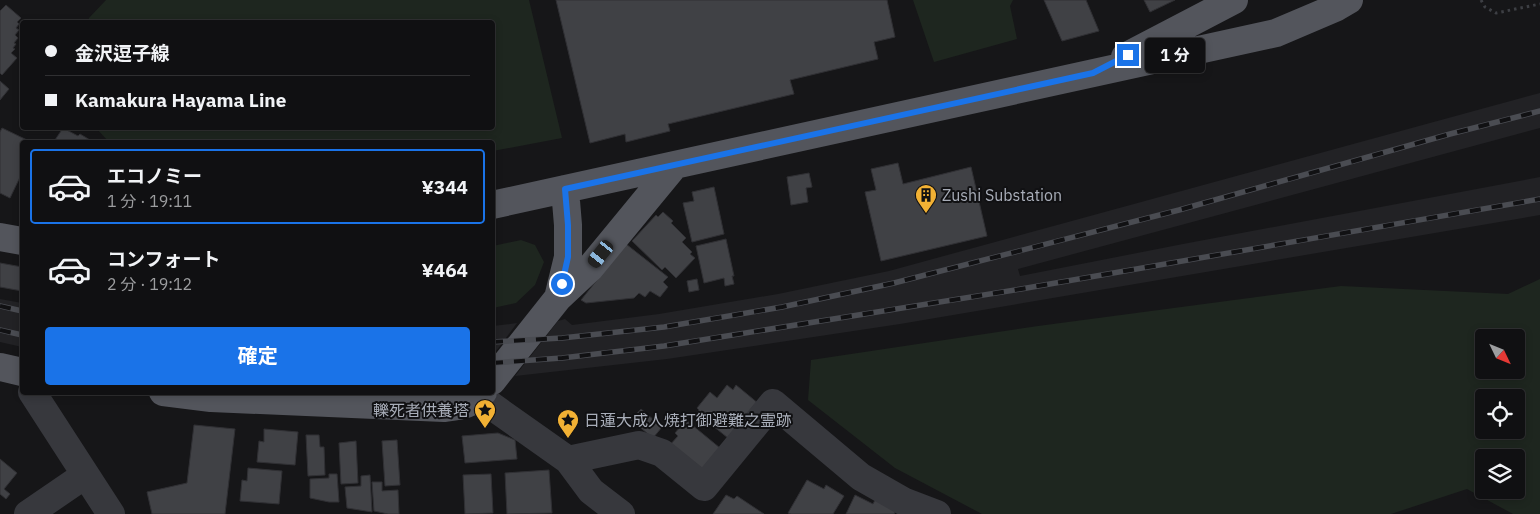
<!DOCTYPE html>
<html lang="ja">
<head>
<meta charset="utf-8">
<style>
  body { margin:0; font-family:"IBM Plex Sans","Noto Sans JP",sans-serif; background:#19191b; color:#f1f3f6; height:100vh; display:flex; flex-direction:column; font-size:19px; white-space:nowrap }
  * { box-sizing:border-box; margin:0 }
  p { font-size:16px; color:#9c9d9f }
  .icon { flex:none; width:28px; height:28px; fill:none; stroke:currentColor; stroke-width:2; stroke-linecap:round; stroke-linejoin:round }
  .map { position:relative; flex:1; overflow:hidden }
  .details { position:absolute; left:20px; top:140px; width:475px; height:255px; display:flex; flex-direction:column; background:#101012; border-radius:5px; box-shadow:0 2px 8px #0003,0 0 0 1px #303032 }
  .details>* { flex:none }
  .guide { position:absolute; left:20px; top:20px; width:475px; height:110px; border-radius:5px; box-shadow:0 2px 8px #0003,0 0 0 1px #303032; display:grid; align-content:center; height:110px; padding:0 25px; background:#101012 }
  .needle { width:32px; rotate:133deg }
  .buttons { position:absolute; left:1475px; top:329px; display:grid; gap:10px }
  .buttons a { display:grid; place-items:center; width:50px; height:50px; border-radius:5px; background:#101012; box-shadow:0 2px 8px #0003,0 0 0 1px #303032; font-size:25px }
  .end { position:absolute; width:22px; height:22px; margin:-11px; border:6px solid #1a73e8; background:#fff; box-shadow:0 0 0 2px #fff }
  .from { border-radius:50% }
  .bubble { position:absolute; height:35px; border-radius:5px; background:#101012; box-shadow:0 2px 8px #0003,0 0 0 1px #303032; font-size:16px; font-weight:700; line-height:35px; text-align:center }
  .car { position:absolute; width:15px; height:30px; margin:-15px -8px; border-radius:6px; box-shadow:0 0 4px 1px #0007; background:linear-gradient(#222 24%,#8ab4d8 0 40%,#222 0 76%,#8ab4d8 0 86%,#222 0) }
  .guide b { display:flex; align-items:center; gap:18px; height:48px; font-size:19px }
  .guide b+b { border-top:1px solid #303032 }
  .guide i { width:12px; height:12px; background:#f1f3f6 }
  ul { padding:9px 0 0; list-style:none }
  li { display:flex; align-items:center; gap:15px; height:75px; margin:0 10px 8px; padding:0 15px; border:2px solid transparent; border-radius:5px }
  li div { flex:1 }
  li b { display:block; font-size:19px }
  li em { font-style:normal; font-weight:700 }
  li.current { border-color:#1a73e8 }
  li>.icon { width:45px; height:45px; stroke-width:1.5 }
  .action { display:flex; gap:10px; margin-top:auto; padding:10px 25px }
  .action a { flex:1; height:58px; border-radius:5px; background:#1a73e8; color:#fff; font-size:20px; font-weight:700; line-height:58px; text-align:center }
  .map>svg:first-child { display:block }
  .built { fill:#222225 }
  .green { fill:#1e261f; fill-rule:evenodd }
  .building { fill:#404145; stroke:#303034 }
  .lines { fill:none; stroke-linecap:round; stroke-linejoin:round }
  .path { stroke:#3d3f44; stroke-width:3; stroke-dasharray:2.5 4; stroke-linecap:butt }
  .minor { stroke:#37383d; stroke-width:28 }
  .major { stroke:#53555c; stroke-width:28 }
  .rail-casing { stroke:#4a4c52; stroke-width:5.5 }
  .rail { stroke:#111113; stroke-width:4; stroke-dasharray:11; stroke-linecap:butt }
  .route { stroke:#1a73e8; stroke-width:6 }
  .labels { text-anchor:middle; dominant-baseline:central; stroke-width:4; stroke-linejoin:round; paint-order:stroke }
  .poi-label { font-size:16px; fill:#a8adb8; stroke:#111113; text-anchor:start }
</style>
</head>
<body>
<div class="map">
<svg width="1540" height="514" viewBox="0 0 1540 514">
  <rect width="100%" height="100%" fill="#161618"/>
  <path class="built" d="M1540,93V128L1018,269L1020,276L1183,244L1540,177V215L900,324L667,359L515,376L558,321L565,319L572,325L659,314L778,294L889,271Z
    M0,299L22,303V347L0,342Z
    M517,323L503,342L493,355V326Z"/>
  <path class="green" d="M106,0H529L562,138L493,151L492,142H109L96,128H492V22H88L89,18Z
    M913,0H1013L1010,6L1017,39L934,62Z
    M521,240L535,245L544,262L535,285L516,303L493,308V246Z
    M1540,279V514H1513L1467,489L1391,514H982L895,468L808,400L811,360L1038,326L1341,286L1508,294ZM1484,338H1516V370H1484ZM1484,398H1516V430H1484ZM1484,458H1516V490H1484Z"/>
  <path class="building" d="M556,0H887L895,37L874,42L878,59L790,80L794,94L668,124L670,131L626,142L625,134L590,143Z
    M1044,0H1086L1099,31L1062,41Z
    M1144,0H1175L1150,12Z
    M6,5L21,18L17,22L19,24L16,28L19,30L15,35L18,38L14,43L16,44L13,48L15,49L11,53L17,58L2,75L0,73V11Z
    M0,81L9,89L0,100Z
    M2,128L27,140V142H22V173L10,198L0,193V132Z
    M63,128L78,136L80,134L90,140L88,142H56L55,140Z
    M898,163L903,184L971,167L987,236L881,261L865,192L876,190L871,169Z
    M809,173L812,187L806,188L808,202L791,205L787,177Z
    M714,187L724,234L692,242L683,203L694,201L692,192Z
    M663,212L673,221L671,223L686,238L682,242L692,252L690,254L695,258L676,278L665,267L662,270L632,241L656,215L658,217Z
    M726,239L734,276H732L734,284L725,286L724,278L704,283L696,246Z
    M626,244L668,277L663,282L668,287L660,297L650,291L645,297L639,293L634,298L586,303L581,300Z
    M0,263L22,267V291L0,287Z
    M697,279L699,290L689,292L687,281Z
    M727,385L733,390L736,385L759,404L728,438L697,413L699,410L697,408L710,392L717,398Z
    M641,409L662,427L653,438L631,420Z
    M686,420L720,448L700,472L669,446L678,436L675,433Z
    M194,425L235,429L225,514H152L147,492L187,483Z
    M264,429L298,432L295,465L257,462L259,441L264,442Z
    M498,433L515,440L517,459L465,463L462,436Z
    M306,435H319L320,447H324L325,475L308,476Z
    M397,440L400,485L385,486L382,441Z
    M356,441L358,483L341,484L339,443Z
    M0,459L17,473L4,489L10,494L6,499L0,494Z
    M248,468L282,471L279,504L240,501L242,480L247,481Z
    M549,470L552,513L507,514L505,473Z
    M329,474H337L339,502H329L310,498V479L329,478Z
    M491,474L493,513L465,514L463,475Z
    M370,475L372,512L347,508L345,487L361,486V476Z
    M807,480L824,489L826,485L844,496L833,514H791L788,513Z
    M372,482H382V491L398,490L399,514H388L374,511Z
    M726,495L734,499L737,496L764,514H713Z
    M855,495L873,504L876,498L897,509L894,514H846Z"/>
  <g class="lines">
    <path class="path" d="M1481,0L1485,7L1496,13L1540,4"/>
    <path class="minor" d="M32,392L111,514
      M479,397L568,460L639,445L662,453L704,487L773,403L861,477L903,501L937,514
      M568,460L591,491L621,514
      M28,514L85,475"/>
    <path class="major" d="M1125,57L1234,0
      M492,205L1276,33L1337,7L1349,0
      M0,237L22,241
      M558,298L568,257V225L565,189
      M0,367L22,372
      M492,381L558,298L590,268L674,166
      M163,392L211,398L444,408C459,406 473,405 483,392"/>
    <g class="rail-casing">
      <path id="rail" d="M0,306L22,311
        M0,330L22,335
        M492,342L562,338L664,327L782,307L894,283L1179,210L1450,134L1540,111
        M492,363L562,358L664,346L1021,289L1540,199"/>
    </g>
    <use href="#rail" class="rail"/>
  </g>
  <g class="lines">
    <path class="route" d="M562,284L568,257V225L565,189L1093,73L1128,55"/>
  </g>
  <defs>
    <g id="building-pin" transform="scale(1.125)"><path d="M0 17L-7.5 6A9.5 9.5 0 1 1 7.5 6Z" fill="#f2b134" stroke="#111113"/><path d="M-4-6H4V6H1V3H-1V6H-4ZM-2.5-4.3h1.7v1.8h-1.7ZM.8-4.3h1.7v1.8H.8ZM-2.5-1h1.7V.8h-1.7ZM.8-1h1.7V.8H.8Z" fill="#111"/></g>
    <g id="sight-pin" transform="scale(1.125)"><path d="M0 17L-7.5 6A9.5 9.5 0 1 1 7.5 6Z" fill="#f2b134" stroke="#111113"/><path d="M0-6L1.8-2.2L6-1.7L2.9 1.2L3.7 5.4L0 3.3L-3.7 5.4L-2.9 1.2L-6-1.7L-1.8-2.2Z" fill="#111"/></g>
  </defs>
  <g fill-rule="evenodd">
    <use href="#building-pin" x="926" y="195"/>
    <use href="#sight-pin" x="485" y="410"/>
    <use href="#sight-pin" x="568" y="420"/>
  </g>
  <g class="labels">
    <g class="poi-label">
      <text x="942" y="195">Zushi Substation</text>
      <text x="469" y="410" text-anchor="end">轢死者供養塔</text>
      <text x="584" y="420">日蓮大成人焼打御避難之霊跡</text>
    </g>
  </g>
</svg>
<div class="buttons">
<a><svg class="needle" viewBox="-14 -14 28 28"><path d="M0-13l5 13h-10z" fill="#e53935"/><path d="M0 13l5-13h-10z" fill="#9c9d9f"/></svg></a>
<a><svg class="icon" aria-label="locate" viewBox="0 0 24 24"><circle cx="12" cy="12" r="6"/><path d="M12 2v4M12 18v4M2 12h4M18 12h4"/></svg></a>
<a><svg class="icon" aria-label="layers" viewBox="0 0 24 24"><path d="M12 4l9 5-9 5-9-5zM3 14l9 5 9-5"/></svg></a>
</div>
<i class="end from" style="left:562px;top:284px"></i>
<i class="end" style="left:1128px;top:55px"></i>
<div class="bubble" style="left:1145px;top:38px;width:60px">1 分</div>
<i class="car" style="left:601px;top:254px;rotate:219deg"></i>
<div class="guide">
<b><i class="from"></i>金沢逗子線</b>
<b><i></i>Kamakura Hayama Line</b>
</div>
<section class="details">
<ul>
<li class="current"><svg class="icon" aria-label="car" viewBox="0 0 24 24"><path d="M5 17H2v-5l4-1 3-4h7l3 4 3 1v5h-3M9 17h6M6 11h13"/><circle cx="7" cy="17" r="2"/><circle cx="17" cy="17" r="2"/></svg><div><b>エコノミー</b><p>1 分 · 19:11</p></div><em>¥344</em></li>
<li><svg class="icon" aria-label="car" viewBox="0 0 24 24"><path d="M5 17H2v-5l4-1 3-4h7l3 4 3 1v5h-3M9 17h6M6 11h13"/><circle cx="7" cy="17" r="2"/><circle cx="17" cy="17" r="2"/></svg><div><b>コンフォート</b><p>2 分 · 19:12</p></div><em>¥464</em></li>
</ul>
<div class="action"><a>確定</a></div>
</section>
</div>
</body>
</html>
